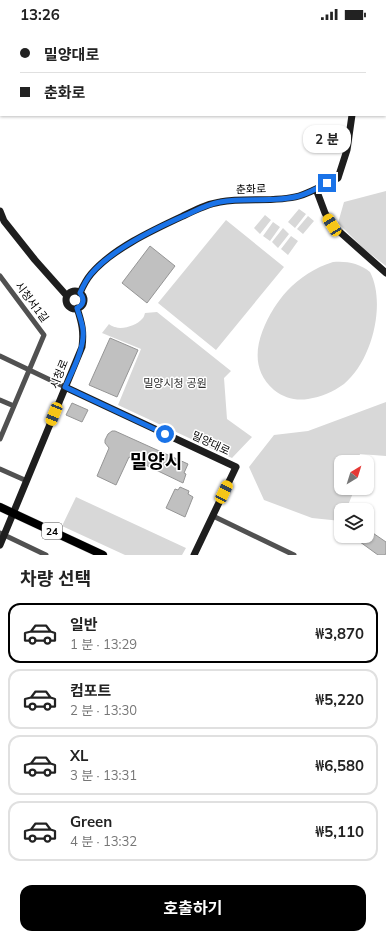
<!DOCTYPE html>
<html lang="ko">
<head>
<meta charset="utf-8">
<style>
  body { margin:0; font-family:Mulish,"Noto Sans KR",sans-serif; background:#f2f2f2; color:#222; height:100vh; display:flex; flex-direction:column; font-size:15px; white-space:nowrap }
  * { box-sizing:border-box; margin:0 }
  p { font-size:13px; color:#767676 }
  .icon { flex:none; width:22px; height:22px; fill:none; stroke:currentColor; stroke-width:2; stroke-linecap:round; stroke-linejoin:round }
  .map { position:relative; height:527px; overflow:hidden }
  .panel { display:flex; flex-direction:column; background:#fff; flex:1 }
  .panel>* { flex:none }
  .banner { position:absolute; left:0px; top:0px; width:386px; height:88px; box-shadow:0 1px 3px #0004; display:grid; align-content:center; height:88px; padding:0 20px; background:#fff }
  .needle { width:26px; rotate:38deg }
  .controls { position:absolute; left:334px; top:427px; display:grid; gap:8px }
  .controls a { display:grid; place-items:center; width:40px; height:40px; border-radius:8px; background:#fff; box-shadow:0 1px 3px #0004; font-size:20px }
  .end { position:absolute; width:18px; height:18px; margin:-9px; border:5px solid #1a73e8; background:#fff; box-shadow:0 0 0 2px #fff }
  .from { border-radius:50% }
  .bubble { position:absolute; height:28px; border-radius:12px; background:#fff; box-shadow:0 1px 3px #0004; font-size:13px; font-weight:700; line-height:28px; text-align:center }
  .car { position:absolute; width:12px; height:24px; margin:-12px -6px; border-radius:5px; box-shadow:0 0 3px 1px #0007; background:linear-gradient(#f5c518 24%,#345 0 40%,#f5c518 0 76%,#345 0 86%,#f5c518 0) }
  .banner b { display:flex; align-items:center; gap:14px; height:38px; font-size:15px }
  .banner b+b { border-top:1px solid #e0e0e0 }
  .banner i { width:10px; height:10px; background:#222 }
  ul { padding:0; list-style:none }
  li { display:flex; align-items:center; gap:12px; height:60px; margin:0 8px 6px; padding:0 12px; border:2px solid #e0e0e0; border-radius:12px }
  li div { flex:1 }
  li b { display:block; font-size:15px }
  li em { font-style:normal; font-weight:700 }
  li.selected { border-color:#000 }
  li>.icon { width:36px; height:36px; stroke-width:1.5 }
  h2 { padding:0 20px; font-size:18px; line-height:48px }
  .primary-button { display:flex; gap:8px; margin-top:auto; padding:8px 20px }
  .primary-button a { flex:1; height:46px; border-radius:12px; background:#000; color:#fff; font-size:16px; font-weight:700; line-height:46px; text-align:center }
  .status { display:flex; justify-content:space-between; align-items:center; height:28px; padding:0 20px; background:#fff; direction:ltr }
  .status svg { height:11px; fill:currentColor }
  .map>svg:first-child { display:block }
  .green { fill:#d8d8d8 }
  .building { fill:#c0c0c0; stroke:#959595 }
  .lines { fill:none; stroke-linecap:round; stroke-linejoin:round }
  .primary-casing { stroke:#dbdbdb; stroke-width:9 }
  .street { stroke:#515151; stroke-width:5 }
  .secondary { stroke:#1e1e1e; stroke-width:7 }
  .primary { stroke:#000; stroke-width:8 }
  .route { stroke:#1a73e8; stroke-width:5 }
  .labels { text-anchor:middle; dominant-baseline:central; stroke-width:3; stroke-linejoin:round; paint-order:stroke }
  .shield { fill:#fff; stroke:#4c4c4c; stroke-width:1 }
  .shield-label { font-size:10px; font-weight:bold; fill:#000 }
  .street-label { font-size:11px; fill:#000; stroke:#fff }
  .park-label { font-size:11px; fill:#2f2f2f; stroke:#fff }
  .town-label { font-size:19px; font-weight:bold; fill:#000; stroke:#fff }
</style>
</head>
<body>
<div class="status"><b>13:26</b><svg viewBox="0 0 49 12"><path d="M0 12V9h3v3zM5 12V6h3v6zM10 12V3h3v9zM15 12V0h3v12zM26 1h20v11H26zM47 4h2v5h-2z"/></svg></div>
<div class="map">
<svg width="386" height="527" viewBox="0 0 386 527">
  <rect width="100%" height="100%" fill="#fff"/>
  <path class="green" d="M386,163V238L364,221L338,195L344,174Z
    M299,181L306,186L295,200L288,194Z
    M265,187L271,192L260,206L254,200Z
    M308,188L314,193L303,206L297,201Z
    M226,192L284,239L216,322L158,275Z
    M273,194L280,199L270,213L263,208Z
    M283,200L289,206L278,220L272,214Z
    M291,208L298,213L288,227L281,221Z
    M333,234C347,233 359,235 370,244C386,274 373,332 344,356C333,364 321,369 308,371C296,373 284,370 274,362C247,339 258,306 274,280C278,274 282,268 287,263C299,250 316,239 333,234Z
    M157,284L231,343L224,350L227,391L252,409L232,430L118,377L141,321L102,305L109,296C110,297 114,299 115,299C123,302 137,297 142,291C144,289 144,288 145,285Z
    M386,374V428L360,426L358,434H341V460H354L353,465L346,482H341V493L312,490L264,472L249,439L274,407L308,403Z
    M76,469L186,520L182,527H125L62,498Z"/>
  <path class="building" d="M150,218L175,238L147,275L122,255Z
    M110,310L138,322L117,369L89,357Z
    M72,375L88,382L82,394L66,387Z
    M112,403H115L188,436L184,445L186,446L183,455L129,429L116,457L97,448L109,420L105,415V412L108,406Z
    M180,459L189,463L188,466L193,469L185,489L166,480L175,461L178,462Z
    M367,501L386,514V525L385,527H378L356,511L359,508H367Z"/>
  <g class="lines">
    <g class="primary-casing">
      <path id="primary" d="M0,479L103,527"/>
    </g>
    <path class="street" d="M0,248L44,307L0,411
      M0,328L65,359
      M0,372L14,378
      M0,441L27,453
      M213,488L294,527
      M0,505L46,527"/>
    <path class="secondary" d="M337,0V1
      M316,161L325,185L332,197L386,245
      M0,183L4,193L35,232L67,268
      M66 272a9 9 0 1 1 18 0a9 9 0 1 1-18 0Z
      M80,265C83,258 86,252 91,246C112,221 153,202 183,188C195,182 207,176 220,174C246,169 274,175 299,168C313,164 325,156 338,150L347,122L352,87
      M65,359L236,439L194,527
      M0,517L82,319C84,304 82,295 77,280"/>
    <use href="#primary" class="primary"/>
  </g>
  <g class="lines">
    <path class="route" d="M165,406L65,359C72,344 85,319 83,302C82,294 79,287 77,280C84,277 85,271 80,265C83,258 86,252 91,246C112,221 156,200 186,187C197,182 208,176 220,174C246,169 274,175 299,168C309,165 318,160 327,155"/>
  </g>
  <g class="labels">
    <rect class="shield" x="42" y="495" width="20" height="16" rx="3"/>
    <g class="shield-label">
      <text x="52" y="503">24</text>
    </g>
    <g class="street-label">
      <text transform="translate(251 161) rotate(-2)">춘화로</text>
      <text transform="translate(32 274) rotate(53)">시청서1길</text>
      <text transform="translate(59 346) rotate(-68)">시청로</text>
      <text transform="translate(211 415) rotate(25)">밀양대로</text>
    </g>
    <g class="park-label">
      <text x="175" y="355">밀양시청 공원</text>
    </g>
    <g class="town-label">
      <text x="156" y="433">밀양시</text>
    </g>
  </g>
</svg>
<div class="controls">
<a><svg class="needle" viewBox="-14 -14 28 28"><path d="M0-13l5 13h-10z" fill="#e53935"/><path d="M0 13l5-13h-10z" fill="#767676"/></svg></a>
<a><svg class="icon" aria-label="layers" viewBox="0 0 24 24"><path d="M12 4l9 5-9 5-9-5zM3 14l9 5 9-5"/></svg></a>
</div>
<i class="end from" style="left:165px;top:406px"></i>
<i class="end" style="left:327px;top:155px"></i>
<div class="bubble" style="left:303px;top:97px;width:48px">2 분</div>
<i class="car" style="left:332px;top:197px;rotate:328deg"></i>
<i class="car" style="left:54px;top:386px;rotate:202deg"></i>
<i class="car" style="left:224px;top:464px;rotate:26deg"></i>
<div class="banner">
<b><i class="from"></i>밀양대로</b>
<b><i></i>춘화로</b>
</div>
</div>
<section class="panel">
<h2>차량 선택</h2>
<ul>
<li class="selected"><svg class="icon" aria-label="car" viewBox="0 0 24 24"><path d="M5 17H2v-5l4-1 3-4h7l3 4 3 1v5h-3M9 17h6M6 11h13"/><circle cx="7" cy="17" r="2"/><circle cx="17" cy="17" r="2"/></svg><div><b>일반</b><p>1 분 · 13:29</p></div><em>₩3,870</em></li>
<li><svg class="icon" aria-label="car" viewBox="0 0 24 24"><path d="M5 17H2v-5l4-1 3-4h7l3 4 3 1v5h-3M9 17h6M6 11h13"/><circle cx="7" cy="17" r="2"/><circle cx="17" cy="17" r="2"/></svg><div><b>컴포트</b><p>2 분 · 13:30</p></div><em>₩5,220</em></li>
<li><svg class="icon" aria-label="car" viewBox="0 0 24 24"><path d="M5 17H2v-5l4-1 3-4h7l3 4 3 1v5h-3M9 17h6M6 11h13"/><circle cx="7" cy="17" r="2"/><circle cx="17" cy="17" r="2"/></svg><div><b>XL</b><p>3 분 · 13:31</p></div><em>₩6,580</em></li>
<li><svg class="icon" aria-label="car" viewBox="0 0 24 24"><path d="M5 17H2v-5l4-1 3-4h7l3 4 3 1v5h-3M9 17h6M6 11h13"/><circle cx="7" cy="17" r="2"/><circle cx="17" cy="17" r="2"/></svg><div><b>Green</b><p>4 분 · 13:32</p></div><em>₩5,110</em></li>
</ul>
<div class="primary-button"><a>호출하기</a></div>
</section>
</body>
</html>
